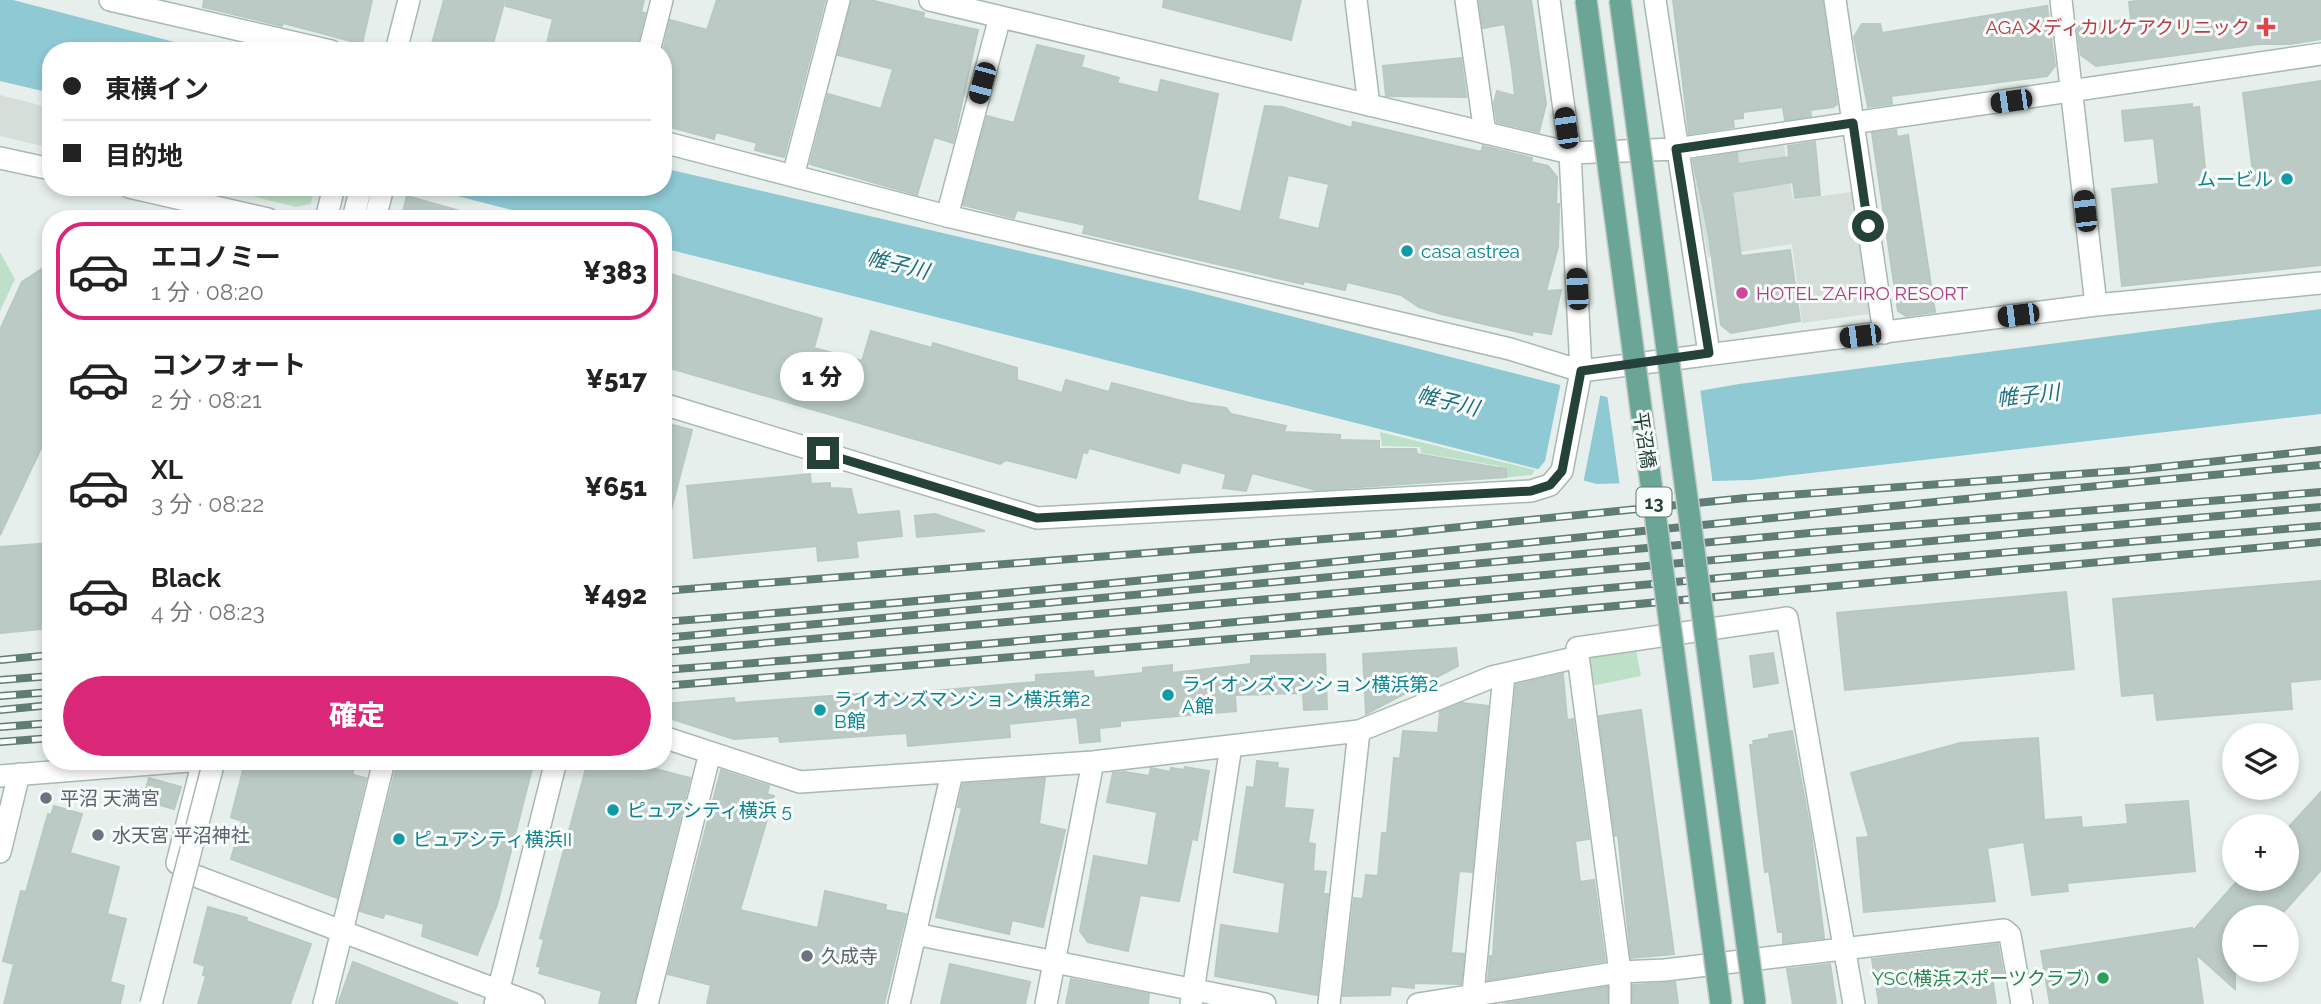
<!DOCTYPE html>
<html lang="ja">
<head>
<meta charset="utf-8">
<style>
  body { margin:0; font-family:Raleway,"Noto Sans JP",sans-serif; background:#f6f6f6; color:#222; height:100vh; display:flex; flex-direction:column; font-size:26px; white-space:nowrap }
  * { box-sizing:border-box; margin:0 }
  p { font-size:23px; color:#767676 }
  .icon { flex:none; width:38px; height:38px; fill:none; stroke:currentColor; stroke-width:2; stroke-linecap:round; stroke-linejoin:round }
  .map { position:relative; flex:1; overflow:hidden }
  .sheet { position:absolute; left:42px; top:210px; width:630px; height:560px; display:flex; flex-direction:column; background:#fff; border-radius:28px; box-shadow:0 4px 10px #0003 }
  .sheet>* { flex:none }
  .hud { position:absolute; left:42px; top:42px; width:630px; height:154px; border-radius:28px; box-shadow:0 4px 10px #0003; display:grid; align-content:center; height:154px; padding:0 21px; background:#fff }
  .controls { position:absolute; left:2222px; top:723px; display:grid; gap:14px }
  .controls a { display:grid; place-items:center; width:77px; height:77px; border-radius:50%; background:#fff; box-shadow:0 4px 10px #0003; font-size:35px }
  .end { position:absolute; width:32px; height:32px; margin:-16px; border:9px solid #24423a; background:#fff; box-shadow:0 0 0 4px #fff }
  .from { border-radius:50% }
  .bubble { position:absolute; height:49px; border-radius:24px; background:#fff; box-shadow:0 4px 10px #0003; font-size:23px; font-weight:800; line-height:49px; text-align:center }
  .car { position:absolute; width:21px; height:42px; margin:-21px -10px; border-radius:9px; box-shadow:0 0 5px 2px #0007; background:linear-gradient(#222 24%,#8ab4d8 0 40%,#222 0 76%,#8ab4d8 0 86%,#222 0) }
  .hud b { display:flex; align-items:center; gap:24px; height:66px; font-size:26px }
  .hud b+b { border-top:2px solid #e0e0e0 }
  .hud i { width:18px; height:18px; background:#222 }
  ul { padding:12px 0 0; list-style:none }
  li { display:flex; align-items:center; gap:21px; height:98px; margin:0 14px 10px; padding:0 7px; border:4px solid transparent; border-radius:28px }
  li div { flex:1 }
  li b { display:block; font-size:26px }
  li em { font-style:normal; font-weight:800 }
  li.selected { border-color:#db2777 }
  li>.icon { width:63px; height:63px; stroke-width:1.5 }
  .cta { display:flex; gap:14px; margin-top:auto; padding:14px 21px }
  .cta a { flex:1; height:80px; border-radius:42px; background:#db2777; color:#fff; font-size:28px; font-weight:800; line-height:80px; text-align:center }
  .map>svg:first-child { display:block }
  .built { fill:#d4dfda }
  .green { fill:#bfe0c8 }
  .water { fill:#8ec9d4 }
  .pier { fill:#e6efeb }
  .building { fill:#bbcac4; stroke:#b8c9c2; stroke-width:2; fill-rule:evenodd }
  .lines { fill:none; stroke-linecap:round; stroke-linejoin:round }
  .minor-casing { stroke:#a8b8b2; stroke-width:24 }
  .tertiary-casing { stroke:#a8b8b2; stroke-width:24 }
  .minor { stroke:#fff; stroke-width:21 }
  .tertiary { stroke:#fff; stroke-width:21 }
  .rail-casing { stroke:#5f7d75; stroke-width:8 }
  .rail { stroke:#f7fbf9; stroke-width:5; stroke-dasharray:16; stroke-linecap:butt }
  .tertiary-bridge-casing { stroke:#a8b8b2; stroke-width:24; stroke-linecap:butt }
  .primary-bridge-casing { stroke:#c2cac8; stroke-width:24; stroke-linecap:butt }
  .tertiary-bridge { stroke:#fff; stroke-width:21 }
  .primary-bridge { stroke:#6aa596; stroke-width:21 }
  .route { stroke:#24423a; stroke-width:9 }
  .health-dot { fill:#e0444e; stroke:#f7fbf9; stroke-width:2.5 }
  .culture-dot { fill:#0f9aa8; stroke:#f7fbf9; stroke-width:2.5 }
  .hotel-dot { fill:#d1479c; stroke:#f7fbf9; stroke-width:2.5 }
  .worship-dot { fill:#6b7280; stroke:#f7fbf9; stroke-width:2.5 }
  .leisure-dot { fill:#2e9e5b; stroke:#f7fbf9; stroke-width:2.5 }
  .labels { text-anchor:middle; dominant-baseline:central; stroke-width:6; stroke-linejoin:round; paint-order:stroke }
  .shield { fill:#f7fbf9; stroke:#637a73; stroke-width:2 }
  .shield-label { font-size:18px; font-weight:bold; fill:#24423a }
  .health-label { font-size:19px; fill:#be3a42; stroke:#f7fbf9; text-anchor:end }
  .culture-label { font-size:19px; fill:#0d838f; stroke:#f7fbf9; text-anchor:start }
  .hotel-label { font-size:19px; fill:#b23c85; stroke:#f7fbf9; text-anchor:start }
  .street-label { font-size:19px; fill:#24423a; stroke:#f7fbf9 }
  .worship-label { font-size:19px; fill:#5b616d; stroke:#f7fbf9; text-anchor:start }
  .leisure-label { font-size:19px; fill:#27864d; stroke:#f7fbf9; text-anchor:end }
  .water-label { font-size:21px; font-style:italic; fill:#1c6f80; stroke:#f7fbf9 }
</style>
</head>
<body>
<div class="map">
<svg width="2321" height="1004" viewBox="0 0 2321 1004">
  <rect width="100%" height="100%" fill="#e6efeb"/>
  <path class="built" d="M0,95L51,108V148L0,136Z
    M1784,145L1793,200L1859,191L1877,313L1802,323L1792,244L1708,257L1689,157Z"/>
  <path class="green" d="M215,187H314L311,204L296,207Z
    M0,252L15,279L0,311Z
    M1380,432L1535,470L1532,475L1501,478L1499,466L1421,453L1420,447L1382,446Z
    M1635,645L1641,676L1591,686L1587,654Z"/>
  <path class="water" d="M0,0H13L209,51H51V93L0,81Z
    M663,168L1193,291L1630,403L1739,384L2321,309V414L1751,480L1597,484L663,248V219H547L422,187H663Z"/>
  <path class="pier" d="M1561,382L1601,392L1583,484L1536,472L1545,461Z
    M1700,388L1713,485L1620,487L1607,394L1630,400Z"/>
  <path class="building" d="M204,0H372L362,44L283,23L282,26L203,7Z
    M444,0H505L491,51H430Z
    M507,0H644L641,12L645,13L636,51H545L553,19L506,6Z
    M717,0H825L784,157L755,150L757,143L716,132L714,139L663,125V51L670,20L707,30Z
    M852,0H870L924,13L923,18L978,30L953,143L934,137L917,195L810,164L828,94L881,109L893,69L838,55Z
    M1164,0H1301L1291,40L1163,7Z
    M1479,0H1531L1546,104L1539,132L1497,122L1494,103L1497,91L1515,96L1512,69L1505,24L1483,28Z
    M1673,0H1822L1837,104L1833,107L1810,110L1811,116L1785,120L1783,107L1743,112V118L1733,119L1734,127L1689,134Z
    M2142,0H2321V39L2290,44H2259L2096,66L2081,55L2077,26L2131,19L2129,2Z
    M2047,6L2055,66L2047,76L1891,96L1892,104L1868,107L1854,37L1862,24H1880L1882,33Z
    M1037,45L1084,56L1081,67L1119,78L1117,83L1158,93L1161,80L1218,94L1197,200L1241,212L1265,106L1282,107L1352,128L1353,122L1481,152L1483,146L1532,158L1531,162L1548,166L1557,177L1556,204H1559L1558,247L1546,291L1561,290L1551,334L1533,331L1532,335L1441,314L1419,307L1401,295L1347,282L1345,290L1304,281L1303,284L1083,233L1085,225L1017,210L1014,218L963,205L987,116L1014,123ZM1288,175L1329,184L1319,229L1278,219Z
    M1461,58L1466,97L1386,96L1383,66Z
    M2321,81V265L2122,286L2112,189L2159,184L2154,138L2125,141L2122,111L2192,104V108L2199,107L2206,179L2253,173L2243,93Z
    M1896,130L1897,137L1908,135L1935,312L1906,316L1898,311L1872,133Z
    M1815,142L1820,195L1795,198L1793,182L1732,192L1741,256L1790,250L1800,321L1731,333L1721,325L1709,236L1693,160L1737,153L1738,164L1789,157L1788,146Z
    M407,196L467,213L466,219H401Z
    M51,263V427L0,535V330L22,282Z
    M667,273L822,319L814,348L862,361L871,331L932,348L933,343L1017,368V380L1062,393L1066,380L1109,392L1112,383L1190,403L1226,408L1231,414L1286,426L1284,432L1340,435V440L1379,441V449H1416L1417,454L1506,469V477L1316,490L1252,473L1246,491L1223,488L1226,474L1182,462L1179,473L1089,448L1087,453L1083,452L1076,478L1006,460L1000,464L663,366V286Z
    M669,424L692,430L670,514L663,513V427L668,429Z
    M810,474L811,484L830,483V488L851,489L857,515L899,511L902,536L856,541L858,557L818,561L817,546L694,558L687,486Z
    M935,514L985,531L917,537L915,516Z
    M51,543V628L0,633V547Z
    M2321,581V679L2290,682L2292,709L2157,720L2154,693L2122,696L2113,599Z
    M2066,592L2074,669L1845,690L1837,613Z
    M1456,648L1458,666L1366,714L1363,654Z
    M1773,653L1778,683L1754,687L1750,656Z
    M1325,654L1327,709L1304,710L1303,693L1235,695L1236,711L1120,721V726L1099,728L1100,741L1080,743L1077,717L1009,724L1010,737L908,746L907,733L780,742L779,736L734,739L663,716V704L734,698L735,703L898,691L899,694L1036,682V675L1093,671L1094,678L1143,673V668L1172,665V673L1251,664V656Z
    M1563,674L1567,720L1573,719L1589,839L1575,841L1580,882L1594,880L1605,961L1488,980L1490,956H1493L1498,875L1516,685Z
    M1462,703L1488,706L1472,872L1459,871L1451,953L1464,954L1461,984L1414,983V988L1391,986L1390,995L1343,996L1354,898L1363,899L1366,875L1378,876L1382,833H1387L1394,758L1400,759L1403,731L1438,733L1440,712Z
    M1641,710L1674,954L1631,958L1618,835L1615,836L1599,716Z
    M1792,731L1811,834L1824,938L1783,943V932H1778L1769,871L1765,872L1750,745H1754L1753,741L1770,738L1769,735Z
    M2038,738L2044,820L2081,817L2082,828L2128,824L2126,805L2188,801L2195,871L2067,883L2068,891L2032,895L2024,842L1987,848L1995,901L1864,912L1857,838L1869,837L1851,773L1960,743Z
    M398,761H534L497,905L477,955L422,936L424,924L385,913L383,918L360,911Z
    M588,761H625L690,778L634,1004H599L602,991L539,973L541,967L537,966L544,940L540,938Z
    M1257,761L1278,763L1277,768L1288,769L1284,808L1313,810L1308,843L1315,844L1313,871L1326,872L1323,894H1328L1317,995L1215,976L1221,925L1279,934L1285,883L1234,872L1247,787L1254,788Z
    M321,765L353,770V775L366,778L337,898L231,859L242,821L231,817L243,770Z
    M1185,767L1209,771L1197,840L1192,839L1179,901L1140,895L1128,951L1088,942L1080,931L1094,856L1148,866L1157,812L1107,802L1113,773L1125,772L1149,776L1151,768L1170,772L1171,768L1184,770Z
    M721,770L769,786L767,794L774,796L740,910L818,928L825,891L886,905L885,910L906,914L884,1004H707L711,985L668,974Z
    M149,778L181,787L174,809L143,800Z
    M1045,778L1039,824L1065,830L1043,927L1012,920L1009,934L936,917L962,808L958,807L963,784Z
    M2321,792V870L2279,917H2235V989L2196,954L2203,1004H2050L2041,951L2192,928V932L2240,878H2287V829Z
    M54,806L82,814L70,853L119,867L107,914L126,919L110,982L124,986L120,1004H4L14,964L3,961L21,891L26,892L48,814L51,815Z
    M208,907L247,918L246,921L311,944L290,1004H198L206,976L203,975L205,966L194,962Z
    M1998,944L2003,974L1992,976L1996,1004H1879L1872,959Z
    M353,962L457,1003V1004H338Z
    M950,964L1030,982L1025,1004H941Z
    M1830,964L1836,1004H1793L1787,969Z
    M1071,979L1149,994L1148,1004H1066Z
    M1675,982L1678,1004H1633V985Z
    M1607,987V1004H1502Z"/>
  <g class="lines">
    <g class="minor-casing">
      <path id="minor" d="M110,0L331,51
        M1356,0L1369,105
        M1466,0L1485,133
        M1549,0L1570,153L1581,371
        M1655,0L1709,353
        M1835,0L1884,333
        M2061,0L2096,305
        M649,51L662,0
        M663,142L947,216L1510,349L1581,371L2096,305L2321,283
        M1570,153L1676,149L2321,54
        M0,158L51,169
        M793,176L839,0
        M129,187L268,219
        M326,219L334,187
        M375,219L383,187
        M663,737L800,782L1093,762L1359,731L1492,677L1578,657
        M0,776L189,761
        M0,852L19,774
        M177,863L203,761
        M915,934L1265,1004
        M324,1004L384,761
        M647,1004L710,753
        M899,1004L952,773
        M1046,1004L1093,762
        M1191,1004L1231,746
        M1329,1004L1359,731
        M1418,1004L1620,972L1665,970L2004,930L2010,935L2022,1004
        M1472,1004L1504,675
        M1620,1004V972L1577,648L1787,618L1854,1004"/>
    </g>
    <g class="tertiary-casing">
      <path id="tertiary" d="M930,0L1570,153
        M396,51L409,0
        M947,216L1000,17
        M353,219L361,187
        M663,404L1037,518L1531,491L1550,485L1562,471L1581,371
        M193,875L534,1004
        M495,1004L556,761"/>
    </g>
    <use href="#minor" class="minor"/>
    <use href="#tertiary" class="tertiary"/>
    <g class="rail-casing">
      <path id="rail" d="M663,591L1401,533L1746,498L2134,470L2321,450
        M663,622C1217,579 1768,515 2321,465
        M663,638L1810,533L2321,492
        M663,652L2321,507
        M0,660L51,655
        M663,670C1216,628 1768,570 2321,526
        M0,680L51,676
        M663,686L1484,618L2321,542
        M0,696L51,692
        M0,710L51,705
        M0,727L51,723
        M0,742L51,738"/>
    </g>
    <use href="#rail" class="rail"/>
    <g class="tertiary-bridge-casing">
      <path id="tertiary-bridge" d="M151,1004L214,761"/>
    </g>
    <g class="primary-bridge-casing">
      <path id="primary-bridge" d="M1586,0L1721,1004
        M1620,0L1755,1004"/>
    </g>
    <use href="#tertiary-bridge" class="tertiary-bridge"/>
    <use href="#primary-bridge" class="primary-bridge"/>
  </g>
  <g class="lines">
    <path class="route" d="M823,453L1037,518L1531,491L1550,485L1562,471L1581,371L1709,353L1676,149L1853,123L1868,226"/>
  </g>
  <path class="health-dot" d="M2262.5 16.5h7v7h7v7h-7v7h-7v-7h-7v-7h7z"/>
  <g class="culture-dot">
    <circle cx="2287" cy="179" r="7"/>
    <circle cx="1407" cy="251" r="7"/>
    <circle cx="1168" cy="695" r="7"/>
    <circle cx="820" cy="710" r="7"/>
    <circle cx="613" cy="810" r="7"/>
    <circle cx="399" cy="839" r="7"/>
  </g>
  <circle class="hotel-dot" cx="1742" cy="293" r="7"/>
  <g class="worship-dot">
    <circle cx="46" cy="798" r="7"/>
    <circle cx="98" cy="835" r="7"/>
    <circle cx="807" cy="956" r="7"/>
  </g>
  <circle class="leisure-dot" cx="2103" cy="978" r="7"/>
  <g class="labels">
    <rect class="shield" x="1636.5" y="487.5" width="35" height="29" rx="5"/>
    <g class="shield-label">
      <text x="1654" y="502">13</text>
    </g>
    <g class="health-label">
      <text x="2250" y="27">AGAメディカルケアクリニック</text>
    </g>
    <g class="culture-label">
      <text x="2273" y="179" text-anchor="end">ムービル</text>
      <text x="1421" y="251">casa astrea</text>
      <text x="1182" y="684">ライオンズマンション横浜第2<tspan x="1182" dy="22">A館</tspan></text>
      <text x="834" y="699">ライオンズマンション横浜第2<tspan x="834" dy="22">B館</tspan></text>
      <text x="627" y="810">ピュアシティ横浜 5</text>
      <text x="413" y="839">ピュアシティ横浜II</text>
    </g>
    <g class="hotel-label">
      <text x="1756" y="293">HOTEL ZAFIRO RESORT</text>
    </g>
    <g class="street-label">
      <text transform="translate(1645 440) rotate(82)">平沼橋</text>
    </g>
    <g class="worship-label">
      <text x="60" y="798">平沼 天満宮</text>
      <text x="112" y="835">水天宮 平沼神社</text>
      <text x="821" y="956">久成寺</text>
    </g>
    <g class="leisure-label">
      <text x="2089" y="978">YSC(横浜スポーツクラブ)</text>
    </g>
    <g class="water-label">
      <text transform="translate(898 264) rotate(14)">帷子川</text>
      <text transform="translate(2028 395) rotate(-6)">帷子川</text>
      <text transform="translate(1448 401) rotate(14)">帷子川</text>
    </g>
  </g>
</svg>
<div class="controls">
<a><svg class="icon" aria-label="layers" viewBox="0 0 24 24"><path d="M12 4l9 5-9 5-9-5zM3 14l9 5 9-5"/></svg></a>
<a>+</a>
<a>−</a>
</div>
<i class="end from" style="left:1868px;top:226px"></i>
<i class="end" style="left:823px;top:453px"></i>
<div class="bubble" style="left:780px;top:352px;width:84px">1 分</div>
<i class="car" style="left:982px;top:83px;rotate:195deg"></i>
<i class="car" style="left:2011px;top:101px;rotate:262deg"></i>
<i class="car" style="left:1566px;top:128px;rotate:352deg"></i>
<i class="car" style="left:2085px;top:211px;rotate:354deg"></i>
<i class="car" style="left:1577px;top:289px;rotate:357deg"></i>
<i class="car" style="left:2018px;top:315px;rotate:263deg"></i>
<i class="car" style="left:1860px;top:336px;rotate:263deg"></i>
<div class="hud">
<b><i class="from"></i>東横イン</b>
<b><i></i>目的地</b>
</div>
<section class="sheet">
<ul>
<li class="selected"><svg class="icon" aria-label="car" viewBox="0 0 24 24"><path d="M5 17H2v-5l4-1 3-4h7l3 4 3 1v5h-3M9 17h6M6 11h13"/><circle cx="7" cy="17" r="2"/><circle cx="17" cy="17" r="2"/></svg><div><b>エコノミー</b><p>1 分 · 08:20</p></div><em>¥383</em></li>
<li><svg class="icon" aria-label="car" viewBox="0 0 24 24"><path d="M5 17H2v-5l4-1 3-4h7l3 4 3 1v5h-3M9 17h6M6 11h13"/><circle cx="7" cy="17" r="2"/><circle cx="17" cy="17" r="2"/></svg><div><b>コンフォート</b><p>2 分 · 08:21</p></div><em>¥517</em></li>
<li><svg class="icon" aria-label="car" viewBox="0 0 24 24"><path d="M5 17H2v-5l4-1 3-4h7l3 4 3 1v5h-3M9 17h6M6 11h13"/><circle cx="7" cy="17" r="2"/><circle cx="17" cy="17" r="2"/></svg><div><b>XL</b><p>3 分 · 08:22</p></div><em>¥651</em></li>
<li><svg class="icon" aria-label="car" viewBox="0 0 24 24"><path d="M5 17H2v-5l4-1 3-4h7l3 4 3 1v5h-3M9 17h6M6 11h13"/><circle cx="7" cy="17" r="2"/><circle cx="17" cy="17" r="2"/></svg><div><b>Black</b><p>4 分 · 08:23</p></div><em>¥492</em></li>
</ul>
<div class="cta"><a>確定</a></div>
</section>
</div>
</body>
</html>
